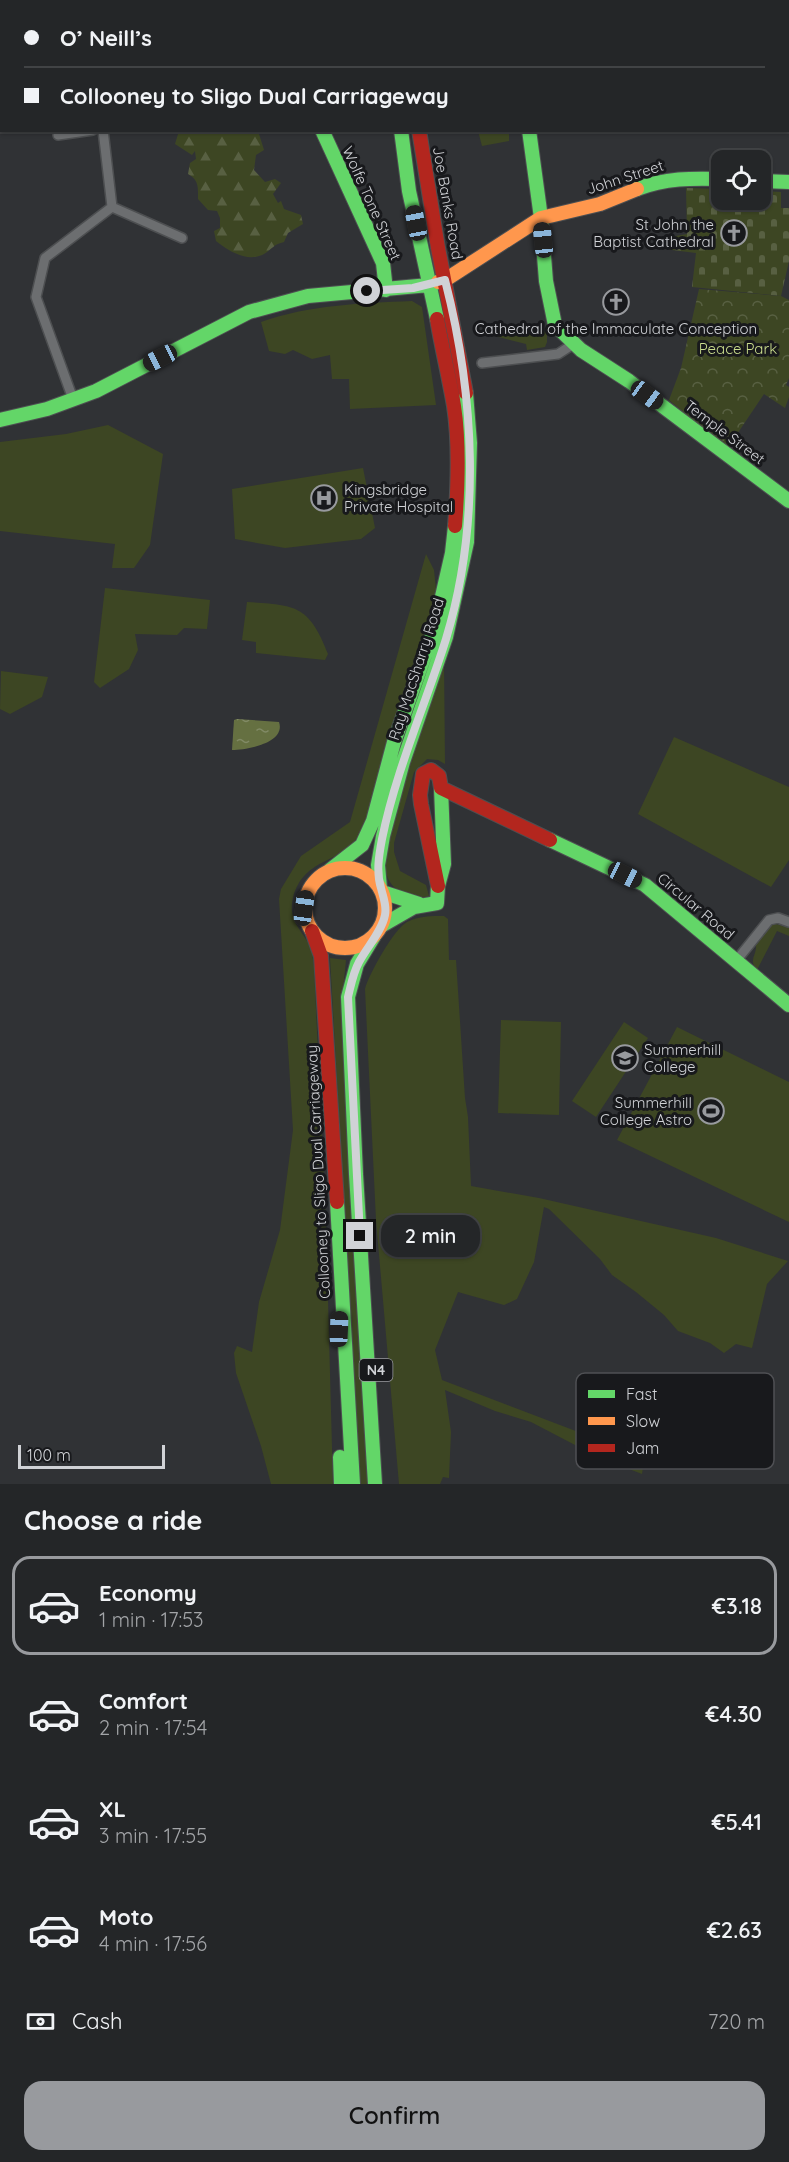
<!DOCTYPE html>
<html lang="en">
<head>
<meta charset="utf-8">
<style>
  body { margin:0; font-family:Quicksand,sans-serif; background:#303234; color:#f1f3f6; height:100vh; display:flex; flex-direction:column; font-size:22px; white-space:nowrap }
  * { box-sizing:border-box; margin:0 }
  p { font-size:20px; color:#a3a5a8 }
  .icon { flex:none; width:33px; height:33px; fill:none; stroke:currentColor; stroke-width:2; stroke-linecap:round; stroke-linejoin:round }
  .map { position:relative; height:1484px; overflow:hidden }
  .side { display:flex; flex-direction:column; background:#242628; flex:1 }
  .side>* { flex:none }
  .hud { position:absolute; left:0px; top:0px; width:789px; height:132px; box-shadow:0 2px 4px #0004,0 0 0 2px #414345; display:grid; align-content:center; height:132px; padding:0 24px; background:#242628 }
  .fabs { position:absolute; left:711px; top:150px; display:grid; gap:12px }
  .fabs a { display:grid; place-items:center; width:60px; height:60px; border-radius:12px; background:#242628; box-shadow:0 2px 4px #0004,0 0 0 2px #414345; font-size:30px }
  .scale { position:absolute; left:18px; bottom:15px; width:147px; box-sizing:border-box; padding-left:6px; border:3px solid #d0d2d6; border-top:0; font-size:16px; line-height:21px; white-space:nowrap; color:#d0d2d6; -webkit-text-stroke:4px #18191c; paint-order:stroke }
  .end { position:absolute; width:27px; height:27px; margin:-14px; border:8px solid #d0d2d6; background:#111; box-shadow:0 0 0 3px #111 }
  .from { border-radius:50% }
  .bubble { position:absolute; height:42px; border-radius:18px; background:#242628; box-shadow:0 2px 4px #0004,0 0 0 2px #414345; font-size:20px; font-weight:600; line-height:42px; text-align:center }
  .car { position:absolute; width:18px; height:36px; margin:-18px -9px; border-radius:8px; box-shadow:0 0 4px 2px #0007; background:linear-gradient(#222 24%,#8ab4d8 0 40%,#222 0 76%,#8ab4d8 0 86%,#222 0) }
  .hud b { display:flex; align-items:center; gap:21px; height:57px; font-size:22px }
  .hud b+b { border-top:2px solid #414345 }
  .hud i { width:15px; height:15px; background:#f1f3f6 }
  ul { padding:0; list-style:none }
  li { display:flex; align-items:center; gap:18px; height:99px; margin:0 12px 9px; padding:0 12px; border:3px solid transparent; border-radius:18px }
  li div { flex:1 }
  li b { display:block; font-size:22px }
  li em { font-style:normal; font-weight:600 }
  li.current { border-color:#989a9e }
  li>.icon { width:54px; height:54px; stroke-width:1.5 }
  h2 { padding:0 24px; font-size:27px; line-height:72px }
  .pay { display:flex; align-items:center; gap:15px; height:66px; padding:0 24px; font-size:22px }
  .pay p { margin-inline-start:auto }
  .cta { display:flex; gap:12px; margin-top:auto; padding:12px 24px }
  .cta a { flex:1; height:69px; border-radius:18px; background:#989a9e; color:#111; font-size:24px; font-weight:600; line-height:69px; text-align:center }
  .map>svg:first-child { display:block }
  .grass { fill:#3d4623 }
  .forest { fill:url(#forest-firs) }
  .cemetery { fill:url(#cemetery-stones) }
  .park { fill:url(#park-crowns) }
  .water { fill:url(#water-ripples) }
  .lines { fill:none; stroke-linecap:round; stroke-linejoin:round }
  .street-casing { stroke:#4d4f51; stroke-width:12 }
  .fast-casing { stroke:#4d4f51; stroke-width:16 }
  .slow-casing { stroke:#4d4f51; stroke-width:16 }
  .jam-casing { stroke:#4d4f51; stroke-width:16 }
  .street { stroke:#6c6e70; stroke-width:9 }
  .fast { stroke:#63d668; stroke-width:14 }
  .slow { stroke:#ff974d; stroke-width:14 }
  .jam { stroke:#b3261e; stroke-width:14 }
  .route { stroke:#d0d2d6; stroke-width:8 }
  .labels { text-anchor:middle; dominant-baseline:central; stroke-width:6; stroke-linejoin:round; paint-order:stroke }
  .shield { fill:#18191c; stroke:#999a9e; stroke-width:1.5 }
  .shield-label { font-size:14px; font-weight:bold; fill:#d0d2d6 }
  .street-label { font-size:15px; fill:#d0d2d6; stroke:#18191c }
  .poi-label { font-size:15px; fill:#d0d2d6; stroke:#18191c; text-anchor:end }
  .park-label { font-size:15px; fill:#cbde8e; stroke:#18191c }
  .key { fill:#18191c; stroke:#4f5054; stroke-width:1.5 }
  .key-label { font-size:16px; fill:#d0d2d6 }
</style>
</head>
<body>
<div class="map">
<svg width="789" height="1484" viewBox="0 0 789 1484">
  <defs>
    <pattern id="forest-firs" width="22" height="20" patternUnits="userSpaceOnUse" patternTransform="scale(1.5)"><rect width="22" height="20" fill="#3d4623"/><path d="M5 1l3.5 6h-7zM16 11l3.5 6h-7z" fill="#586042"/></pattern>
    <pattern id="cemetery-stones" width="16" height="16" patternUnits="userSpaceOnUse" patternTransform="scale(1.5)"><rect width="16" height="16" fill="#3d4623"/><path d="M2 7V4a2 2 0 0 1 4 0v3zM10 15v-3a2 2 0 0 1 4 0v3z" fill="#586042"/></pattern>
    <pattern id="park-crowns" width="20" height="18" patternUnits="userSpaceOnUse" patternTransform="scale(1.5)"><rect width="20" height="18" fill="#3d4623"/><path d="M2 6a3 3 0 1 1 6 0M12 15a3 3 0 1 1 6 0" fill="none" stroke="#586042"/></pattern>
    <pattern id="water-ripples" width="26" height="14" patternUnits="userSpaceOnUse" patternTransform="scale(1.5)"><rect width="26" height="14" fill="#657041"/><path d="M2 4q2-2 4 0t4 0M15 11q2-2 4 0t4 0" fill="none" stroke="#818a65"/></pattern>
  </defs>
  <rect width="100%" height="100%" fill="#303235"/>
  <path class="grass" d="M478,131H509V141L482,146Z
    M412,301L422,307L436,405L350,409L349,379H332L330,355L312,359L293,350L285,354L269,351L261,322C309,305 361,303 412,301Z
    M521,325L523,334L547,331V342L545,347L527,350L526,344L487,334L490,329Z
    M108,425L163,454L150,545L134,568H112L115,544L0,531V442L66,434Z
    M363,468L375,528L361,539L285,548L235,539L232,489Z
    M426,554L434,570L437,599C422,647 407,695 391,743C382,773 374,805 359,834C344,865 304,855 293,898C287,924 306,932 312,952C313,957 313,962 314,966L326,1226L333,1484H271L261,1446L236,1373L234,1353L237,1346L252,1352L259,1302L280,1230L293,1130L279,899L281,889L301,856L350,822Z
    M105,588L210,600L207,629L184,628L177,635L135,634L138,650L129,669L100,688L94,682Z
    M247,602C296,605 309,605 328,654L325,660L256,653V642L242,640Z
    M444,660L445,764L438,760L427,759L414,772L394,843V852L400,871L426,885L429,896C407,902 384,887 385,863C385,852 390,838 392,827C404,770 426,715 444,660Z
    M1,671L48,677L42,697L10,714L0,709Z
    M674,737L789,787V860L771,887L638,814Z
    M444,916L448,919L449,960H456L465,1098L468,1117L471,1186L539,1198L716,1238L788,1261L767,1284L752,1348L736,1344L724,1353L710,1343L678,1331L664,1315L636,1292L612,1275L600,1259L549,1209L544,1207L534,1262L517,1299L504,1305L458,1292L435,1350L442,1380L581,1433L615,1451L644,1461L642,1474L598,1457L531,1422L495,1411L445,1390L451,1432L449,1478L443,1477L440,1484H399L376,1220L365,989C369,974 394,929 407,922C419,916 431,916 444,916Z
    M776,924L789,928V936L777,931L757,970C748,960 757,955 756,945L772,925Z
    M330,958L346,960L342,1001L369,1484H360Z
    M501,1020L561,1022L559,1115L498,1113Z
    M624,1022L648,1038L596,1117L572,1101Z
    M677,1027L789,1082V1222L617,1140Z"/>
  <path class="forest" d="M179,131H255L259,134L264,150L256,155L254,170L265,182L275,179L281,183L273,194L278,203L281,201L284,209L301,215L303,224L288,233L284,242C274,244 272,249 264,254C247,263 229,251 216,241L214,231L220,228V218L217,211L208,210L198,199C198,187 199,180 188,174L190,163L196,159L195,151L192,155L175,144Z"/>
  <path class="cemetery" d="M686,188L721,189L722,200H760L761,191L781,192V208H789V261L781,296L692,287L696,253L664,249V238L687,234Z"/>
  <path class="park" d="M699,289L781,296L789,300V378L786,385L789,387V397L785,408L764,394L727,449L669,400L681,368Z"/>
  <path class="water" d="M237,719L279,722C286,743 247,750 232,750L234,720Z"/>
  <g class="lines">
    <g class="street-casing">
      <path id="street" d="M12,0L14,2
        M58,135L93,130
        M112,207L182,238
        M482,363L558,354L575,343
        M73,399L36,297L45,258L112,207L103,130
        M736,961L769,920L778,918L789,922"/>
    </g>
    <g class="fast-casing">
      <path id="fast" d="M407,0V2
        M510,0V2
        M0,46H2
        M322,130L383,263L386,290
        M401,130L409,191L437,319
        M529,130L541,218L546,281L555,325L581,350L629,381L789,501
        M760,181L789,182
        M637,189C665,178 692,178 722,179
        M0,420L47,409L96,391L249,312L308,296L429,285L438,282
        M550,840L645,885L789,1005
        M330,870L362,845L373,821L394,742L435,627L452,553L455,526
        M380,888L378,865L383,836L403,762L446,637L467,542L470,443L466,393
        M382,892L419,904
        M381,926L414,907L437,903L438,886L444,864L441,788
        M374,936L357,964L348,997L356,1174L375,1484
        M337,1202L353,1484
        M340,1457L341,1484"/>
    </g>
    <g class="slow-casing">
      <path id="slow" d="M324,2L327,0
        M438,282L445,280L541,218L600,204L637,189
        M305 908a40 40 0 1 1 80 0a40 40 0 1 1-80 0Z"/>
    </g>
    <g class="jam-casing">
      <path id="jam" d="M383,0L384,2
        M419,130L438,248L466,393
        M437,319C442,348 449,377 454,406C460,445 458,487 455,526
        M438,886L421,804L420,795L423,774L431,770L439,776L441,788L550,840
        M312,931L321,956L337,1202"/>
    </g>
    <use href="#street" class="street"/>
    <use href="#fast" class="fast"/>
    <use href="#slow" class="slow"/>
    <use href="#jam" class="jam"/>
  </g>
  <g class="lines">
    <path class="route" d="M360,1236L348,997C351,985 353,973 359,962C367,947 382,931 385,915C387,905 383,897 381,888C376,872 379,855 382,839C396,770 425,706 446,639C481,523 475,397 445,280L413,288L367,291"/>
  </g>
  <defs>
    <g id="church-ring" transform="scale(1.35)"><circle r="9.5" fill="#18191c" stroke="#989a9e" stroke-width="1.5"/><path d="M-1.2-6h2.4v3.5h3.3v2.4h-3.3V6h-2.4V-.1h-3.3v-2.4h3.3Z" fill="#989a9e"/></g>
    <g id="hospital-ring" transform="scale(1.35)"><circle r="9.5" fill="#18191c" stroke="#989a9e" stroke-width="1.5"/><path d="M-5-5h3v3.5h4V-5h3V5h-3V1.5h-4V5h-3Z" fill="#989a9e"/></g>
    <g id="school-ring" transform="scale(1.35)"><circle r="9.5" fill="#18191c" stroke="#989a9e" stroke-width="1.5"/><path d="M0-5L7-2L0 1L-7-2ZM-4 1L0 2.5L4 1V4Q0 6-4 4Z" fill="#989a9e"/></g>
    <g id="stadium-ring" transform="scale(1.35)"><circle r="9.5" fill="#18191c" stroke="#989a9e" stroke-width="1.5"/><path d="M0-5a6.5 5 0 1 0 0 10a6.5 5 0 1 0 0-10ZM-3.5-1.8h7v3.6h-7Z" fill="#989a9e"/></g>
  </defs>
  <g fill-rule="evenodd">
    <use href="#church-ring" x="734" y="233"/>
    <use href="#church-ring" x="616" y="302"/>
    <use href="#hospital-ring" x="324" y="498"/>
    <use href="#school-ring" x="625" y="1058"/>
    <use href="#stadium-ring" x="711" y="1111"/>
  </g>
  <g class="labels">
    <rect class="shield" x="359.5" y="1359" width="33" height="22" rx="4.5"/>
    <g class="shield-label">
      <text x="376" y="1370">N4</text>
    </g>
    <g class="street-label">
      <text transform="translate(625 177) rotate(-18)">John Street</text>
      <text transform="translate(372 203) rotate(66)">Wolfe Tone Street</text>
      <text transform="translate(448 203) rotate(80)">Joe Banks Road</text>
      <text transform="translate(725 432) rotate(37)">Temple Street</text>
      <text transform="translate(416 669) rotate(-72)">Ray MacSharry Road</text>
      <text transform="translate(696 906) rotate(40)">Circular Road</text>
      <text transform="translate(318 1172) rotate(-93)">Collooney to Sligo Dual Carriageway</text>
    </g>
    <g class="poi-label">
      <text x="714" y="224">St John the<tspan x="714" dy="17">Baptist Cathedral</tspan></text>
      <text x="616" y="328" text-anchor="middle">Cathedral of the Immaculate Conception</text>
      <text x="344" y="489" text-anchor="start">Kingsbridge<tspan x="344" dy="17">Private Hospital</tspan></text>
      <text x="644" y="1049" text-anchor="start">Summerhill<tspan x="644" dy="17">College</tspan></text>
      <text x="692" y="1102">Summerhill<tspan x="692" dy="17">College Astro</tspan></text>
    </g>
    <g class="park-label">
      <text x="738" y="348">Peace Park</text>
    </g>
  </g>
  <rect x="576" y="1373" width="198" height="96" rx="9" class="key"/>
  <rect x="588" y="1390" width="27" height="8" fill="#63d668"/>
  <rect x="588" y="1417" width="27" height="8" fill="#ff974d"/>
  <rect x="588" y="1444" width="27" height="8" fill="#b3261e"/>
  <g class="key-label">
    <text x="626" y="1400">Fast</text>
    <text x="626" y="1427">Slow</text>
    <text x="626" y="1454">Jam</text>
  </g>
</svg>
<div class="fabs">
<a><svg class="icon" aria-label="locate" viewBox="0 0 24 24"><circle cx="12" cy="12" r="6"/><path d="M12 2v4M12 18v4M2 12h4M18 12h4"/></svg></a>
</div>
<div class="scale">100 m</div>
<i class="end from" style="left:367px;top:291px"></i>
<i class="end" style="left:360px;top:1236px"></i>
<div class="bubble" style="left:381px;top:1215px;width:99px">2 min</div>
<i class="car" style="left:416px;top:223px;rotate:349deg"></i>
<i class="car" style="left:543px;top:240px;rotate:354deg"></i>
<i class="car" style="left:160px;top:358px;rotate:243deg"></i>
<i class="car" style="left:647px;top:395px;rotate:126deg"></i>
<i class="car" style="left:625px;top:875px;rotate:116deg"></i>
<i class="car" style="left:304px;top:908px;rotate:8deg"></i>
<i class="car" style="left:339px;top:1329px;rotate:2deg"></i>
<div class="hud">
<b><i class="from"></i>O’ Neill’s</b>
<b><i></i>Collooney to Sligo Dual Carriageway</b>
</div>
</div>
<section class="side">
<h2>Choose a ride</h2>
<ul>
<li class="current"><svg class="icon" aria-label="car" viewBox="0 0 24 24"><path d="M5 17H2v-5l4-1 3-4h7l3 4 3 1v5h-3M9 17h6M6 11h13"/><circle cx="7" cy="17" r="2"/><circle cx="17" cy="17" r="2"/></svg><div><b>Economy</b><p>1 min · 17:53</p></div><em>€3.18</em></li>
<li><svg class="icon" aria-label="car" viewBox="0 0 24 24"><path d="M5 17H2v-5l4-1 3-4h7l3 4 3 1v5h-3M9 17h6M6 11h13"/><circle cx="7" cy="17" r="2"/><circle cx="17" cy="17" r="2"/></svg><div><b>Comfort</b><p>2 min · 17:54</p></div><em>€4.30</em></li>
<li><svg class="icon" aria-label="car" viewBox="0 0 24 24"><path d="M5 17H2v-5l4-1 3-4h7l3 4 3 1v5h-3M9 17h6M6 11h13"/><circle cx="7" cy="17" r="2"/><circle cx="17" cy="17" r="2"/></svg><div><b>XL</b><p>3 min · 17:55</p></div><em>€5.41</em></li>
<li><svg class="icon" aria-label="car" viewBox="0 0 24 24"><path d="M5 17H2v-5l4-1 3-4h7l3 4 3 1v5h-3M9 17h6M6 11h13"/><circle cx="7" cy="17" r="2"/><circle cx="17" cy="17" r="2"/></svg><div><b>Moto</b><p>4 min · 17:56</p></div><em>€2.63</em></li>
</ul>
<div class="pay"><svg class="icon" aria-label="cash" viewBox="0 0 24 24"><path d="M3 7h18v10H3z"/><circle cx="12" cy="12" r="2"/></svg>Cash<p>720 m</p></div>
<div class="cta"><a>Confirm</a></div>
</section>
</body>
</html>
